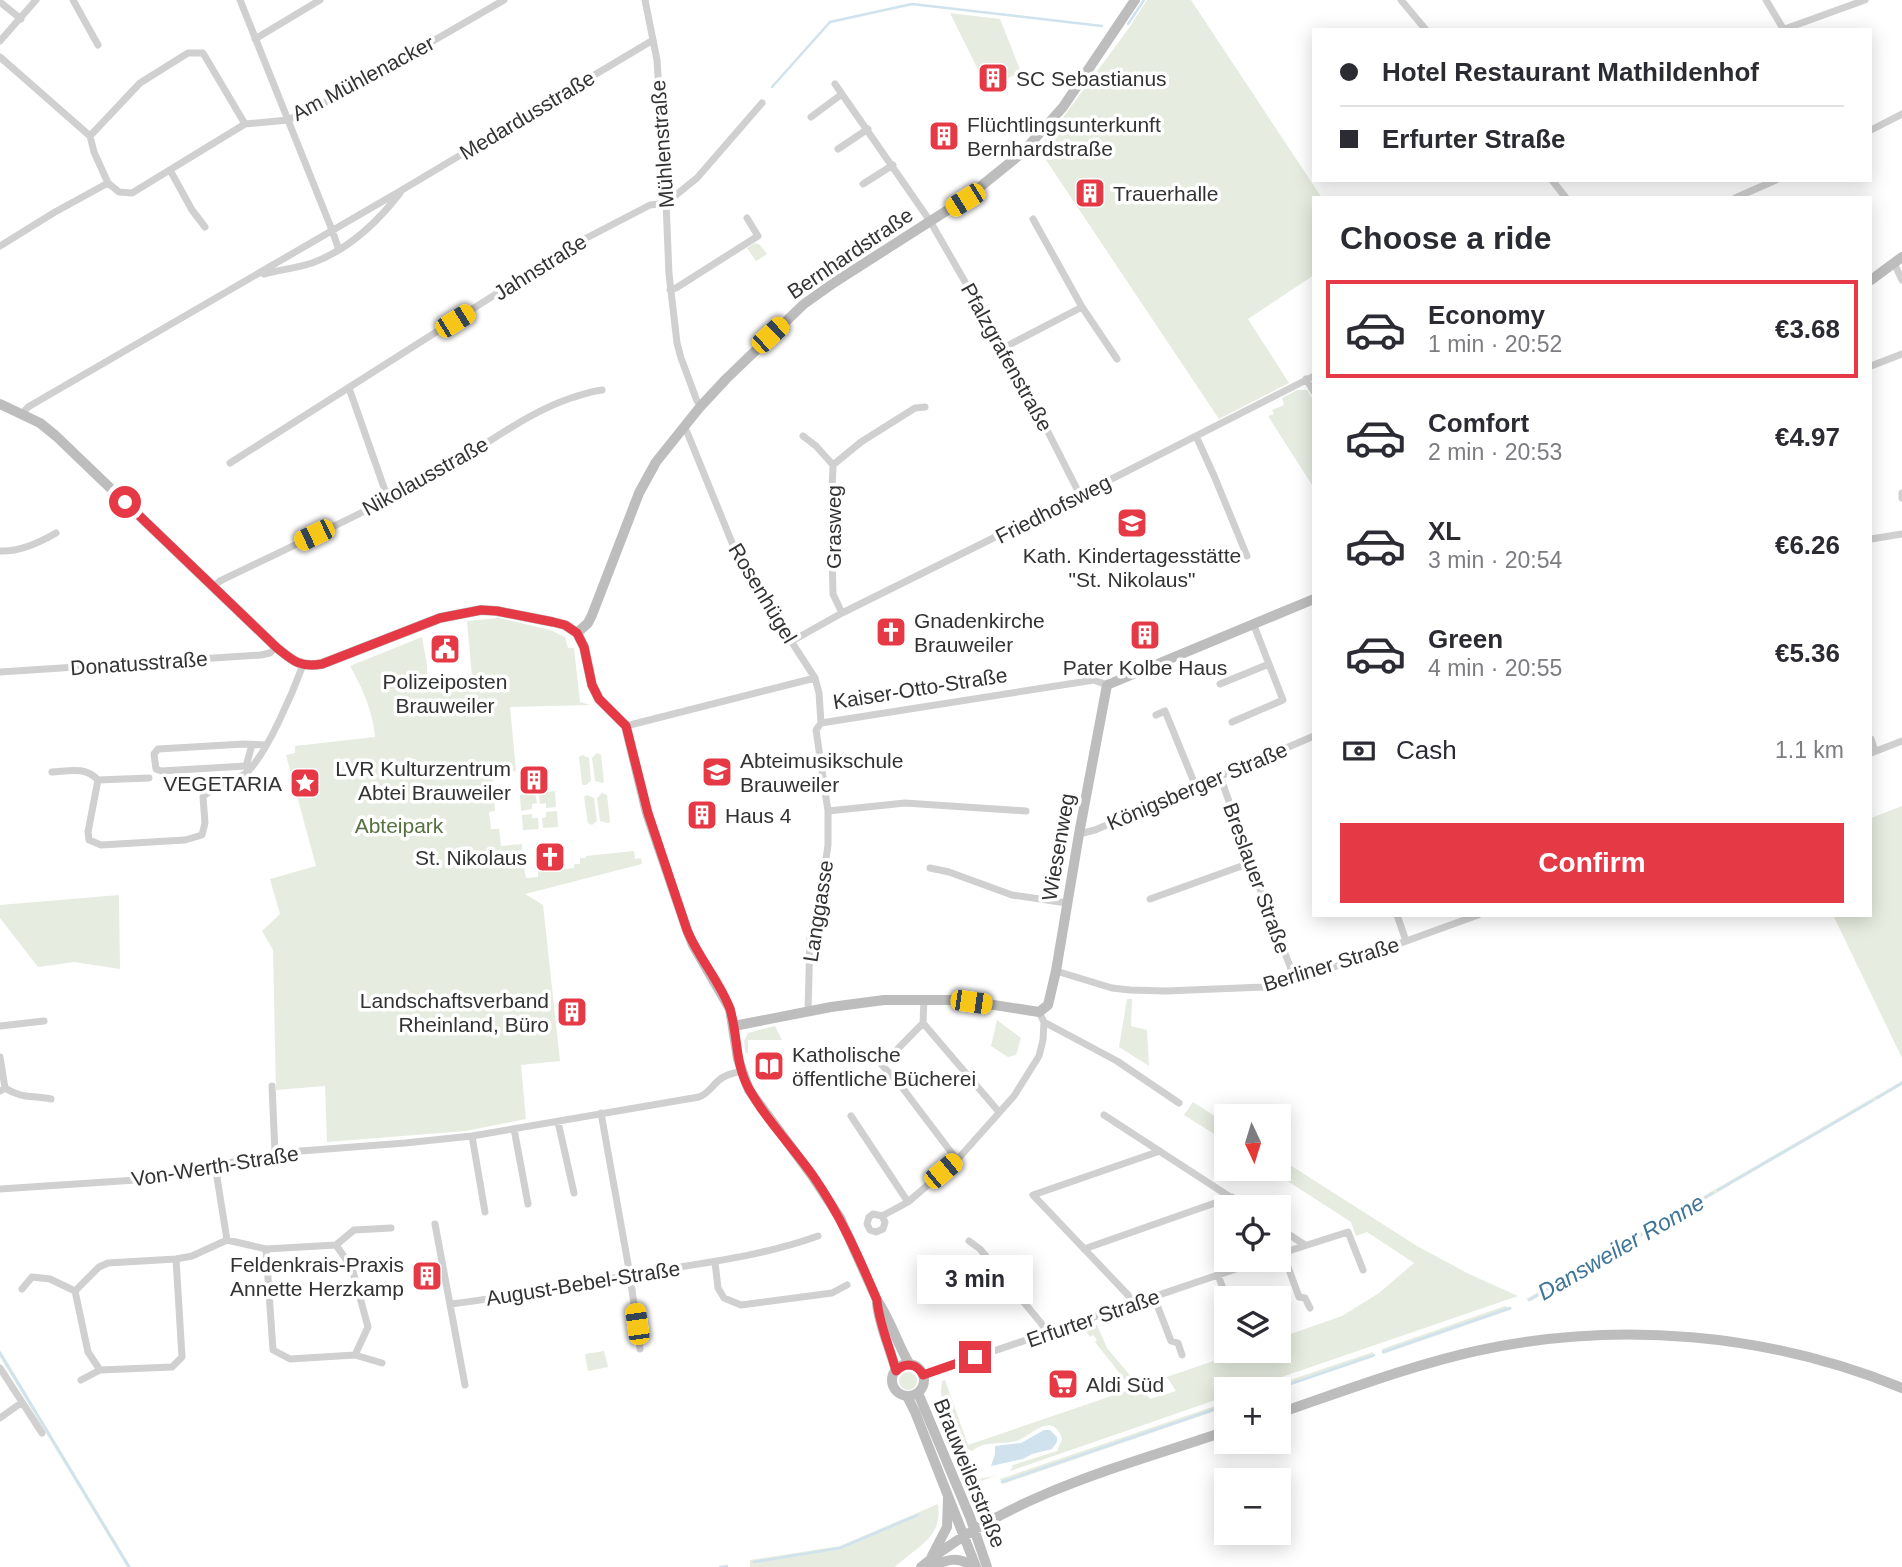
<!DOCTYPE html>
<html lang="en">
<head>
<meta charset="utf-8">
<style>
  body { margin:0; font-family:Helvetica,sans-serif; background:#f2f2f3; color:#2b2b33; height:100vh; display:flex; flex-direction:column; font-size:26px; white-space:nowrap }
  * { box-sizing:border-box; margin:0 }
  p { font-size:23px; color:#7c7c81 }
  .icon { flex:none; width:38px; height:38px; fill:none; stroke:currentColor; stroke-width:2; stroke-linecap:round; stroke-linejoin:round }
  .map { position:relative; flex:1; overflow:hidden }
  .drawer { position:absolute; left:1312px; top:196px; width:560px; height:721px; display:flex; flex-direction:column; background:#fff; border-radius:0px; box-shadow:0 4px 18px #0003 }
  .drawer>* { flex:none }
  .banner { position:absolute; left:1312px; top:28px; width:560px; height:154px; border-radius:0px; box-shadow:0 4px 18px #0003; display:grid; align-content:center; height:154px; padding:0 28px; background:#fff }
  .needle { width:46px; rotate:176deg }
  .fabs { position:absolute; left:1214px; top:1104px; display:grid; gap:14px }
  .fabs a { display:grid; place-items:center; width:77px; height:77px; border-radius:0px; background:#fff; box-shadow:0 4px 18px #0003; font-size:35px }
  .end { position:absolute; width:32px; height:32px; margin:-16px; border:9px solid #e63946; background:#fff; box-shadow:0 0 0 4px #fff }
  .from { border-radius:50% }
  .bubble { position:absolute; height:49px; border-radius:0px; background:#fff; box-shadow:0 4px 18px #0003; font-size:23px; font-weight:800; line-height:49px; text-align:center }
  .car { position:absolute; width:21px; height:42px; margin:-21px -10px; border-radius:9px; box-shadow:0 0 5px 2px #0007; background:linear-gradient(#f5c518 24%,#345 0 40%,#f5c518 0 76%,#345 0 86%,#f5c518 0) }
  .banner b { display:flex; align-items:center; gap:24px; height:66px; font-size:26px }
  .banner b+b { border-top:2px solid #e1e1e2 }
  .banner i { width:18px; height:18px; background:#2b2b33 }
  ul { padding:0; list-style:none }
  li { display:flex; align-items:center; gap:21px; height:98px; margin:0 14px 10px; padding:0 14px; border:4px solid transparent; border-radius:0px }
  li div { flex:1 }
  li b { display:block; font-size:26px }
  li em { font-style:normal; font-weight:800 }
  li.selected { border-color:#e63946 }
  li>.icon { width:63px; height:63px; stroke-width:1.5 }
  h2 { padding:0 28px; font-size:32px; line-height:84px }
  .pay { display:flex; align-items:center; gap:18px; height:77px; padding:0 28px; font-size:26px }
  .pay p { margin-inline-start:auto }
  .primary-button { display:flex; gap:14px; margin-top:auto; padding:14px 28px }
  .primary-button a { flex:1; height:80px; border-radius:0px; background:#e63946; color:#fff; font-size:28px; font-weight:800; line-height:80px; text-align:center }
  .map>svg:first-child { display:block }
  .green { fill:#e6ecdf }
  .water { fill:#cfe2ee }
  .lines { fill:none; stroke-linecap:round; stroke-linejoin:round }
  .stream { stroke:#cfe2ee; stroke-width:2.5 }
  .street { stroke:#d0d0d0; stroke-width:7 }
  .secondary { stroke:#bdbdbd; stroke-width:10 }
  .route { stroke:#e63946; stroke-width:9 }
  .labels { text-anchor:middle; dominant-baseline:central; stroke-width:7; stroke-linejoin:round; paint-order:stroke }
  .street-label { font-size:21px; fill:#333; stroke:#fff }
  .poi-label { font-size:21px; fill:#333; stroke:#fff; text-anchor:start }
  .park-label { font-size:21px; fill:#56703f; stroke:#fff }
  .water-label { font-size:23px; font-style:italic; fill:#3f7597; stroke:#fff }
</style>
</head>
<body>
<div class="map">
<svg width="1902" height="1567" viewBox="0 0 1902 1567">
  <rect width="100%" height="100%" fill="#fff"/>
  <path class="green" d="M1147,0H1191L1322,198H1314V275L1248,319L1289,383L1219,419L1038,148L1053,131L1129,28Z
    M950,13L1000,19L1021,72L987,88Z
    M755,243L760,245L767,254L756,261L747,248Z
    M1297,390H1307L1314,401V488L1268,416L1274,414L1272,410L1284,405L1282,398Z
    M499,618L550,630L565,637L568,648H574L580,702L590,705L510,707L516,771L492,774L495,811L489,812L491,829H499L501,846L522,844V849L519,852L513,853V862L523,864L526,878L538,877V872L574,868V864H580V858H586V856L634,851L635,859L641,858L642,864L525,894L543,905L560,1061L521,1065L526,1119L465,1131L327,1142L325,1086L276,1090L273,950L262,931L280,914L270,879L316,866L286,755L295,753V746L375,737C373,712 362,687 350,666L422,637L427,665V681L472,676L467,621Z
    M597,753L601,755L604,782L602,783L595,781L592,758Z
    M582,755L589,758L591,781L586,785H583L582,783L579,757Z
    M555,791L556,807L546,808V803L540,804L539,793Z
    M535,793L537,803L532,804V809L521,811L520,795Z
    M602,793L607,795L610,822L608,823L600,821L597,798Z
    M587,795L594,798L597,821L592,825L588,823L584,797Z
    M1902,806V1058L1833,915H1871V818Z
    M557,811L558,827L543,828L542,818L546,817V812Z
    M532,814V818H538L539,829L523,830L522,815Z
    M119,895L120,969L74,962L38,967L0,918V905Z
    M1127,999H1132L1131,1026L1147,1030L1149,1066L1119,1047Z
    M997,1020L1021,1038L1016,1055L1008,1057L991,1046Z
    M775,1026L782,1040H748V1053L747,1054L745,1052L744,1041L748,1033Z
    M1902,1081V1085L1531,1301L1526,1299Z
    M1193,1102L1227,1124V1142L1184,1115Z
    M1279,1158L1417,1246L1469,1274L1518,1296L1247,1389L1227,1390V1396L1010,1471L1013,1465L1057,1451L1062,1439C1052,1409 1031,1437 1016,1441C1000,1445 986,1440 972,1451L968,1449L963,1451L971,1476L978,1479L995,1476L977,1482L968,1475L942,1401L941,1391L942,1381L945,1380L968,1445L1132,1389L1095,1342L1097,1340L1093,1335L1090,1337L1084,1329L1097,1325L1107,1348L1150,1399L1176,1391L1167,1377L1242,1351H1279V1338L1342,1316L1379,1293L1414,1263L1367,1232L1356,1236L1351,1222L1269,1169H1279Z
    M1505,1306L1513,1309L1383,1354L1382,1349Z
    M0,1350L131,1567H127L0,1357Z
    M604,1351L608,1367L588,1371L585,1354Z
    M1373,1352L1374,1357L1279,1389H1263Z
    M899 1381a9 9 0 1 1 18 0a9 9 0 1 1-18 0Z
    M1227,1402V1407L1003,1484L1000,1479Z
    M938,1504C943,1538 917,1546 895,1567H750V1560L840,1546Z"/>
  <path class="water" d="M1044,1430H1050L1057,1437V1442L1052,1449L1032,1454L1023,1459L991,1466L995,1454V1446L1021,1443Z"/>
  <g class="lines">
    <path class="stream" d="M1128,24L1144,0
      M772,87L830,22L912,4L1102,26
      M1877,1098L1902,1083
      M1718,1190L1872,1101
      M1529,1300L1713,1193
      M1383,1352L1510,1308
      M0,1353L129,1567
      M1273,1390L1374,1355
      M1002,1482L1227,1405
      M754,1562L840,1548L918,1515
      M720,1567L727,1566"/>
    <path class="street" d="M73,0L98,45
      M240,0L332,230L339,250
      M645,0L657,60L666,203L669,274L677,343L681,358L697,401L701,406
      M1401,0L1426,30
      M1766,0L1784,30
      M0,2L21,19
      M1782,30L1865,0
      M255,39L320,0
      M0,41L36,0
      M0,57L90,136L140,83L188,53H203L245,124
      M835,84L930,221L968,287L1005,347L1080,495
      M811,117L842,94
      M1871,130L1902,114
      M90,136L94,152L108,183
      M838,149L868,129
      M170,170L192,210L205,227
      M1552,180L1566,198
      M863,184L893,165
      M1735,198L1776,180
      M666,203L697,178L762,103
      M0,246L55,212L108,183L119,192L132,193L245,124L288,120L336,97L504,0
      M1894,263L1902,280
      M264,274C279,270 297,268 312,263C348,250 376,224 400,193
      M670,290L676,288L758,236L747,218
      M1082,307L1117,359
      M1005,347L1082,307L1033,219
      M1871,366L1902,354
      M1306,379L1314,392
      M349,388L388,499
      M22,414L28,407L402,190L653,40
      M683,428L687,432L737,555L747,573L815,678L819,693L821,723L816,730L828,811V845L823,880L810,938L808,1011
      M803,436L816,446L833,465
      M1196,436L1215,478L1247,556
      M230,463L573,245L650,205L666,203
      M1902,493V498
      M1871,539L1902,534
      M0,551C20,552 39,543 56,533
      M213,587L220,581C298,543 379,507 454,463C494,440 527,413 571,398C581,395 591,391 602,390
      M842,613L833,594L831,518L833,465L861,442L915,408L925,407
      M792,641L842,613L1080,495L1314,376
      M0,672L261,655L270,653L276,647
      M1220,684L1269,664
      M1156,715L1165,711L1196,787
      M1232,722L1283,700L1253,623
      M821,723L1094,680L1107,685
      M626,726L815,678
      M1871,739L1875,751
      M1871,753L1902,741
      M246,766L252,745
      M252,767L246,766L161,771L156,769L154,754L158,749L244,744L266,745
      M52,772C69,771 85,766 98,780
      M1220,776L1261,892L1295,979
      M149,778L98,780L88,832L89,840L101,845L185,840L202,835L205,823L203,797C212,786 234,783 246,773C266,756 293,692 303,665
      M828,811L905,803L1026,811
      M1079,834L1095,830L1314,736
      M930,868L949,872L1012,895L1067,903
      M1150,899L1250,863
      M1397,915L1406,941
      M1056,971L1112,988L1130,990L1166,991L1264,987L1282,984L1346,963L1478,915
      M924,1000L923,1023L999,1112
      M1044,1022L1117,1061L1179,1103
      M923,1023L882,1065L901,1086L957,1160
      M0,1026L44,1021
      M0,1057L5,1088L0,1091
      M272,1086L275,1153
      M5,1088C22,1099 31,1095 51,1099
      M601,1113L630,1275L640,1349
      M1104,1115L1247,1208
      M851,1116L908,1202
      M558,1122L574,1193
      M514,1129L528,1204
      M472,1136L485,1212
      M215,1165L227,1240L266,1249L336,1245L352,1268L368,1327L355,1355L290,1359L273,1350L266,1249
      M0,1189L151,1179L275,1153L405,1143L472,1136L699,1097C708,1094 711,1087 718,1081C724,1075 733,1073 741,1071
      M882,1216L885,1222L883,1229L876,1232L870,1230L867,1224L869,1217L873,1214L882,1216L908,1202L957,1160L1014,1096L1039,1056L1043,1040L1044,1022L1039,1012
      M435,1224L465,1385
      M1279,1228L1305,1245
      M969,1241L980,1249L1041,1323L1046,1333
      M336,1245L354,1230L391,1228
      M1084,1249L1232,1197
      M1283,1253L1299,1297L1305,1298L1310,1308
      M1279,1254L1348,1232L1363,1270
      M176,1259L182,1357L172,1367L100,1370L88,1352L75,1291L99,1267L108,1263L176,1259L192,1256L227,1240
      M715,1262L718,1288L724,1298L741,1305L832,1293L847,1285
      M1218,1275L1227,1299
      M22,1289L32,1277L50,1279L75,1291
      M1154,1297L1171,1341L1178,1343L1182,1355
      M451,1304C511,1297 570,1285 630,1275C693,1264 757,1258 818,1236
      M1133,1304L1128,1295L1033,1195L1160,1151
      M355,1355L382,1363
      M0,1368L42,1433
      M923,1375L1262,1260
      M81,1380L100,1370
      M0,1418L21,1403"/>
    <path class="secondary" d="M1871,280L1902,257
      M0,404L40,423L56,436L276,647C293,661 300,668 322,664L440,618L481,610L497,611L553,622L565,625L577,633L584,647L592,685L599,699L626,726L647,813L687,930L693,945L730,1009L738,1059L749,1090L813,1177L840,1218L877,1300C891,1320 897,1344 910,1365
      M577,633L588,623L592,615L639,493L656,462L700,407L726,379L804,304L835,282L965,199L1022,153L1063,107L1135,0
      M734,1026L831,1007L884,1000H962L1039,1012L1048,1005L1056,971L1079,834L1107,685L1314,599
      M877,1303C879,1326 890,1348 896,1371
      M892 1380a16 16 0 1 1 32 0a16 16 0 1 1-32 0Z
      M918,1393L970,1517L987,1567
      M907,1396L915,1412L976,1567
      M1279,1413C1344,1391 1409,1366 1476,1351C1617,1320 1768,1333 1902,1388
      M932,1556L947,1527L948,1498
      M921,1567C1008,1495 1122,1466 1227,1431
      M930,1567C946,1560 958,1555 973,1567"/>
  </g>
  <g class="lines">
    <path class="route" d="M125,502L276,647C293,661 300,668 322,664L440,618L481,610L497,611L553,622L565,625L577,633L584,647L592,685L599,699L626,726L648,813L687,930C698,957 721,983 730,1009C738,1035 735,1063 748,1087C765,1119 793,1147 814,1177C840,1215 859,1257 877,1300C879,1324 890,1347 896,1371C905,1362 917,1363 923,1375L975,1357"/>
  </g>
  <defs>
    <g id="building-square" transform="scale(1.575)"><rect x="-9" y="-9" width="18" height="18" rx="4" fill="#e63946" stroke="#fff"/><path d="M-4-6H4V6H1V3H-1V6H-4ZM-2.5-4.3h1.7v1.8h-1.7ZM.8-4.3h1.7v1.8H.8ZM-2.5-1h1.7V.8h-1.7ZM.8-1h1.7V.8H.8Z" fill="#fff"/></g>
    <g id="school-square" transform="scale(1.575)"><rect x="-9" y="-9" width="18" height="18" rx="4" fill="#e63946" stroke="#fff"/><path d="M0-5L7-2L0 1L-7-2ZM-4 1L0 2.5L4 1V4Q0 6-4 4Z" fill="#fff"/></g>
    <g id="church-square" transform="scale(1.575)"><rect x="-9" y="-9" width="18" height="18" rx="4" fill="#e63946" stroke="#fff"/><path d="M-1.2-6h2.4v3.5h3.3v2.4h-3.3V6h-2.4V-.1h-3.3v-2.4h3.3Z" fill="#fff"/></g>
    <g id="civic-square" transform="scale(1.575)"><rect x="-9" y="-9" width="18" height="18" rx="4" fill="#e63946" stroke="#fff"/><path d="M-.6-6.5H3V-4.5H.6V-3L4-1V1h2V6H-6V1h2V-1L-.6-3ZM-1.2 2.5V6h2.4V2.5Z" fill="#fff"/></g>
    <g id="sight-square" transform="scale(1.575)"><rect x="-9" y="-9" width="18" height="18" rx="4" fill="#e63946" stroke="#fff"/><path d="M0-6L1.8-2.2L6-1.7L2.9 1.2L3.7 5.4L0 3.3L-3.7 5.4L-2.9 1.2L-6-1.7L-1.8-2.2Z" fill="#fff"/></g>
    <g id="library-square" transform="scale(1.575)"><rect x="-9" y="-9" width="18" height="18" rx="4" fill="#e63946" stroke="#fff"/><path d="M-6-4Q-3-5.5-.7-3.5V5Q-3 3-6 4ZM6-4Q3-5.5 .7-3.5V5Q3 3 6 4Z" fill="#fff"/></g>
    <g id="supermarket-square" transform="scale(1.575)"><rect x="-9" y="-9" width="18" height="18" rx="4" fill="#e63946" stroke="#fff"/><path d="M-6-5.5h2.5l.6 2H6L4.5 2H-2.5L-4.4-4H-6ZM-1.5 3.2a1.3 1.3 0 1 0 .1 0ZM3 3.2a1.3 1.3 0 1 0 .1 0Z" fill="#fff"/></g>
  </defs>
  <g fill-rule="evenodd">
    <use href="#building-square" x="993" y="78"/>
    <use href="#building-square" x="944" y="136"/>
    <use href="#building-square" x="1090" y="193"/>
    <use href="#school-square" x="1132" y="523"/>
    <use href="#church-square" x="891" y="632"/>
    <use href="#building-square" x="1145" y="635"/>
    <use href="#civic-square" x="445" y="649"/>
    <use href="#school-square" x="717" y="772"/>
    <use href="#building-square" x="534" y="780"/>
    <use href="#sight-square" x="305" y="783"/>
    <use href="#building-square" x="702" y="815"/>
    <use href="#church-square" x="550" y="857"/>
    <use href="#building-square" x="572" y="1012"/>
    <use href="#library-square" x="769" y="1066"/>
    <use href="#building-square" x="427" y="1276"/>
    <use href="#supermarket-square" x="1063" y="1384"/>
  </g>
  <g class="labels">
    <g class="street-label">
      <text transform="translate(363 78) rotate(-28)">Am Mühlenacker</text>
      <text transform="translate(527 115) rotate(-31)">Medardusstraße</text>
      <text transform="translate(662 144) rotate(-94)">Mühlenstraße</text>
      <text transform="translate(850 253) rotate(-34)">Bernhardstraße</text>
      <text transform="translate(540 267) rotate(-32)">Jahnstraße</text>
      <text transform="translate(1007 357) rotate(61)">Pfalzgrafenstraße</text>
      <text transform="translate(425 476) rotate(-29)">Nikolausstraße</text>
      <text transform="translate(1053 509) rotate(-27)">Friedhofsweg</text>
      <text transform="translate(833 527) rotate(-90)">Grasweg</text>
      <text transform="translate(763 593) rotate(59)">Rosenhügel</text>
      <text transform="translate(139 663) rotate(-4)">Donatusstraße</text>
      <text transform="translate(920 688) rotate(-9)">Kaiser-Otto-Straße</text>
      <text transform="translate(1197 786) rotate(-23)">Königsberger Straße</text>
      <text transform="translate(1058 847) rotate(-80)">Wiesenweg</text>
      <text transform="translate(1257 878) rotate(70)">Breslauer Straße</text>
      <text transform="translate(818 911) rotate(-81)">Langgasse</text>
      <text transform="translate(1331 964) rotate(-17)">Berliner Straße</text>
      <text transform="translate(215 1166) rotate(-9)">Von-Werth-Straße</text>
      <text transform="translate(583 1283) rotate(-9)">August-Bebel-Straße</text>
      <text transform="translate(1093 1318) rotate(-19)">Erfurter Straße</text>
      <text transform="translate(970 1473) rotate(68)">Brauweilerstraße</text>
    </g>
    <g class="poi-label">
      <text x="1016" y="78">SC Sebastianus</text>
      <text x="967" y="124">Flüchtlingsunterkunft<tspan x="967" dy="24">Bernhardstraße</tspan></text>
      <text x="1113" y="193">Trauerhalle</text>
      <text x="1132" y="555" text-anchor="middle">Kath. Kindertagesstätte<tspan x="1132" dy="24">"St. Nikolaus"</tspan></text>
      <text x="914" y="620">Gnadenkirche<tspan x="914" dy="24">Brauweiler</tspan></text>
      <text x="1145" y="667" text-anchor="middle">Pater Kolbe Haus</text>
      <text x="445" y="681" text-anchor="middle">Polizeiposten<tspan x="445" dy="24">Brauweiler</tspan></text>
      <text x="740" y="760">Abteimusikschule<tspan x="740" dy="24">Brauweiler</tspan></text>
      <text x="511" y="768" text-anchor="end">LVR Kulturzentrum<tspan x="511" dy="24">Abtei Brauweiler</tspan></text>
      <text x="282" y="783" text-anchor="end">VEGETARIA</text>
      <text x="725" y="815">Haus 4</text>
      <text x="527" y="857" text-anchor="end">St. Nikolaus</text>
      <text x="549" y="1000" text-anchor="end">Landschaftsverband<tspan x="549" dy="24">Rheinland, Büro</tspan></text>
      <text x="792" y="1054">Katholische<tspan x="792" dy="24">öffentliche Bücherei</tspan></text>
      <text x="404" y="1264" text-anchor="end">Feldenkrais-Praxis<tspan x="404" dy="24">Annette Herzkamp</tspan></text>
      <text x="1086" y="1384">Aldi Süd</text>
    </g>
    <g class="park-label">
      <text x="399" y="825">Abteipark</text>
    </g>
    <g class="water-label">
      <text transform="translate(1621 1247) rotate(-30)">Dansweiler Ronne</text>
    </g>
  </g>
</svg>
<div class="fabs">
<a><svg class="needle" viewBox="-14 -14 28 28"><path d="M0-13l5 13h-10z" fill="#e53935"/><path d="M0 13l5-13h-10z" fill="#7c7c81"/></svg></a>
<a><svg class="icon" aria-label="locate" viewBox="0 0 24 24"><circle cx="12" cy="12" r="6"/><path d="M12 2v4M12 18v4M2 12h4M18 12h4"/></svg></a>
<a><svg class="icon" aria-label="layers" viewBox="0 0 24 24"><path d="M12 4l9 5-9 5-9-5zM3 14l9 5 9-5"/></svg></a>
<a>+</a>
<a>−</a>
</div>
<i class="end from" style="left:125px;top:502px"></i>
<i class="end" style="left:975px;top:1357px"></i>
<div class="bubble" style="left:917px;top:1255px;width:116px">3 min</div>
<i class="car" style="left:965px;top:200px;rotate:238deg"></i>
<i class="car" style="left:455px;top:321px;rotate:58deg"></i>
<i class="car" style="left:770px;top:335px;rotate:47deg"></i>
<i class="car" style="left:314px;top:535px;rotate:244deg"></i>
<i class="car" style="left:971px;top:1002px;rotate:98deg"></i>
<i class="car" style="left:943px;top:1171px;rotate:50deg"></i>
<i class="car" style="left:637px;top:1324px;rotate:352deg"></i>
<div class="banner">
<b><i class="from"></i>Hotel Restaurant Mathildenhof</b>
<b><i></i>Erfurter Straße</b>
</div>
<section class="drawer">
<h2>Choose a ride</h2>
<ul>
<li class="selected"><svg class="icon" aria-label="car" viewBox="0 0 24 24"><path d="M5 17H2v-5l4-1 3-4h7l3 4 3 1v5h-3M9 17h6M6 11h13"/><circle cx="7" cy="17" r="2"/><circle cx="17" cy="17" r="2"/></svg><div><b>Economy</b><p>1 min · 20:52</p></div><em>€3.68</em></li>
<li><svg class="icon" aria-label="car" viewBox="0 0 24 24"><path d="M5 17H2v-5l4-1 3-4h7l3 4 3 1v5h-3M9 17h6M6 11h13"/><circle cx="7" cy="17" r="2"/><circle cx="17" cy="17" r="2"/></svg><div><b>Comfort</b><p>2 min · 20:53</p></div><em>€4.97</em></li>
<li><svg class="icon" aria-label="car" viewBox="0 0 24 24"><path d="M5 17H2v-5l4-1 3-4h7l3 4 3 1v5h-3M9 17h6M6 11h13"/><circle cx="7" cy="17" r="2"/><circle cx="17" cy="17" r="2"/></svg><div><b>XL</b><p>3 min · 20:54</p></div><em>€6.26</em></li>
<li><svg class="icon" aria-label="car" viewBox="0 0 24 24"><path d="M5 17H2v-5l4-1 3-4h7l3 4 3 1v5h-3M9 17h6M6 11h13"/><circle cx="7" cy="17" r="2"/><circle cx="17" cy="17" r="2"/></svg><div><b>Green</b><p>4 min · 20:55</p></div><em>€5.36</em></li>
</ul>
<div class="pay"><svg class="icon" aria-label="cash" viewBox="0 0 24 24"><path d="M3 7h18v10H3z"/><circle cx="12" cy="12" r="2"/></svg>Cash<p>1.1 km</p></div>
<div class="primary-button"><a>Confirm</a></div>
</section>
</div>
</body>
</html>
